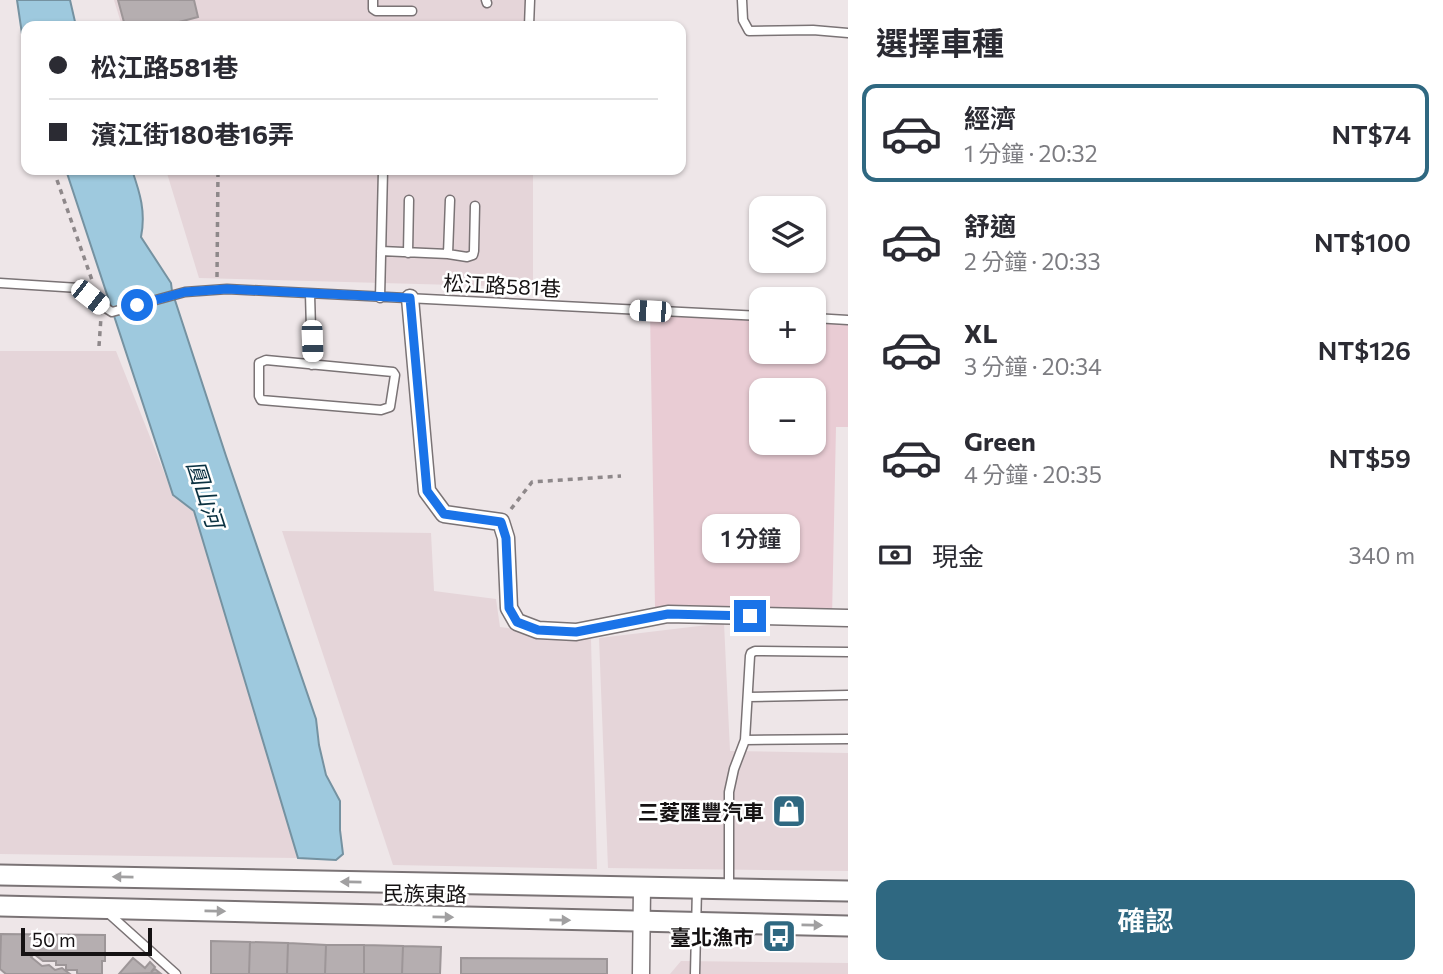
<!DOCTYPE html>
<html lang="zh-TW">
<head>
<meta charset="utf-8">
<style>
  body { margin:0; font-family:Commissioner,"Noto Sans TC",sans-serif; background:#f2f2f3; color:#2b2b33; height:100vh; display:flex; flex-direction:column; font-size:26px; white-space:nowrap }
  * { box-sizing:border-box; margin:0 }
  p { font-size:23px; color:#7c7c81 }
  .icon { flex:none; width:38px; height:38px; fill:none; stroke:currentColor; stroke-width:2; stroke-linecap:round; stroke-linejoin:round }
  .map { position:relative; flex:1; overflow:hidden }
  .drawer { display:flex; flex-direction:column; background:#fff; width:595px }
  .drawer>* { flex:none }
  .guide { position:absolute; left:21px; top:21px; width:665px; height:154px; border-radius:14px; box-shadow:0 2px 5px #0004; display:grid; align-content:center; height:154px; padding:0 28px; background:#fff }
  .buttons { position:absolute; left:749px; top:196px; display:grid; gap:14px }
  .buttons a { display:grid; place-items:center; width:77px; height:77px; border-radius:14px; background:#fff; box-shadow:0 2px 5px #0004; font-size:35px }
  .scale { position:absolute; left:21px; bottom:18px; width:131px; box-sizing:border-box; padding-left:7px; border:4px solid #151213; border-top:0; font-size:19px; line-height:24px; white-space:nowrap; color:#151213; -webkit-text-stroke:5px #fff; paint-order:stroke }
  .end { position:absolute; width:32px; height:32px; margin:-16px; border:9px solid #1a73e8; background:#fff; box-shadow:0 0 0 4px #fff }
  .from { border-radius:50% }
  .bubble { position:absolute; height:49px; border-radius:14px; background:#fff; box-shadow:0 2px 5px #0004; font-size:23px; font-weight:600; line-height:49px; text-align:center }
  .car { position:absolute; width:21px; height:42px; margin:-21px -10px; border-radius:9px; box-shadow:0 0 5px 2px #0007; background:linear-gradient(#fff 24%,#345 0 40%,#fff 0 76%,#345 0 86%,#fff 0) }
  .guide b { display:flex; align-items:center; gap:24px; height:66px; font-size:26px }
  .guide b+b { border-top:2px solid #e1e1e2 }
  .guide i { width:18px; height:18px; background:#2b2b33 }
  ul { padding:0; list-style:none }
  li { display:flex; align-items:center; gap:21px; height:98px; margin:0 14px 10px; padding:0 14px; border:4px solid transparent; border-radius:14px }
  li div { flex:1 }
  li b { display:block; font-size:26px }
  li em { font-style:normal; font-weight:600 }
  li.on { border-color:#2f6881 }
  li>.icon { width:63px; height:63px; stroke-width:1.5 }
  h2 { padding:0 28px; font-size:32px; line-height:84px }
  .pay { display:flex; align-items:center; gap:18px; height:77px; padding:0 28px; font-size:26px }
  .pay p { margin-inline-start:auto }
  .action { display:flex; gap:14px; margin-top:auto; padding:14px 28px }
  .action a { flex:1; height:80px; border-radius:14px; background:#2f6881; color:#fff; font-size:28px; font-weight:600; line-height:80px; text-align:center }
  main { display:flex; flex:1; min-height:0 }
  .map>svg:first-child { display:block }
  .built { fill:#e5d5d9 }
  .green { fill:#e9ccd4; fill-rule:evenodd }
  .water { fill:#9ec9de; stroke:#7592a1; stroke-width:2 }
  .building { fill:#b5aeb0; stroke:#9d9698; stroke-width:2 }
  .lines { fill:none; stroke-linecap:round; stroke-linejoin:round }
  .service-casing { stroke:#7a7375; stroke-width:11 }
  .minor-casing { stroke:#7a7375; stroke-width:19 }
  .tertiary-casing { stroke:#7a7375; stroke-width:23 }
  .path { stroke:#8e888a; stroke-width:3.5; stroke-dasharray:5 5; stroke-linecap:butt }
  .service { stroke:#fff; stroke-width:8 }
  .minor { stroke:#fff; stroke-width:16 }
  .tertiary { stroke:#fff; stroke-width:19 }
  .oneway { fill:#a1a0a1 }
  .route { stroke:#1a73e8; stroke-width:9 }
  .labels { text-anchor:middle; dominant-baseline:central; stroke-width:5; stroke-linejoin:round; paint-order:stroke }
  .street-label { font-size:21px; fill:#151213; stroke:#fff }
  .poi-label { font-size:21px; font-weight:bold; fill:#151213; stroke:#fff; text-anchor:end }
  .water-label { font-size:23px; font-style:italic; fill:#0a3141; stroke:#fff }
</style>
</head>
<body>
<main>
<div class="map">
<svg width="848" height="974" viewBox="0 0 848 974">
  <rect width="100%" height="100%" fill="#eee6e8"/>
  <path class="built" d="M114,0H533V26H122Z
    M166,170H533V287L199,278Z
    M0,351H116L173,495L194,511L298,858L0,854Z
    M282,531L431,533L434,591L496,599L500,627L591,639L597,869L393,865Z
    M724,623L730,751L848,753V871L608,868L599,638Z
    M681,961L848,963V974H670Z"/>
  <path class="green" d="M650,311L761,316V352H814V318L848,320V427H836L832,618L655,607ZM761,390H814V443H761Z"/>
  <path class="water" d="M17,0H70L76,26H26V47L22,34Z
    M66,170H132C140,193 146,212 141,237L171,283L172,291L226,456L316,719L319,745L326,775L340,801V830L343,854L336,860L298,858L194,511L173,495Z"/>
  <path class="building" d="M118,0H194L198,17L164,26H125Z
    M1,934L105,935V961H102V974H78L77,973V970H66V965H56V961H43L34,954L31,957L42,966L49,965L55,970L62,968L70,974H6L0,969Z
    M211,941L250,942L249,974H211Z
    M250,942L288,943L287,974H249Z
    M288,943L326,945L325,974H287Z
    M326,945H364V974H325Z
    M364,945L403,946L402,974H364Z
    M403,946L441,947L440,974H402Z
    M133,958L145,968L150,962L155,967L151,972L155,969L160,973L119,974Z
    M461,958L607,959V974H461Z"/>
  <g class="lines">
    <g class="service-casing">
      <path id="service" d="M373,0V9L376,11H412
        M486,0L487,3
        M742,0L743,20L749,31L813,30L848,33
        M529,26L530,0
        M381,251L448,254L467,257L473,255L474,251L475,206
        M408,253L409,200
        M448,254L450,200
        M0,283L79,288L101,305L112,312L185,292L227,289L761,316
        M310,294L312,365
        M380,298L383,170
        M814,318L848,320
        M266,360L393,372L395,375L390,407L381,410L261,400L259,396V363Z
        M748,697L848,695
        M745,740L848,739
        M729,888V792L734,769L745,740L750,656L751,653L755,651L848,652
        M107,912L176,974
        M695,974L697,888"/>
    </g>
    <g class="minor-casing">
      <path id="minor" d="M410,298L427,491L444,514L501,522L506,538L509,608L517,622L538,630L576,632L668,614L848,618
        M641,974L642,887"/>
    </g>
    <g class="tertiary-casing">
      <path id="tertiary" d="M0,875L848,891
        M0,906L848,926"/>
    </g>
    <path class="path" d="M57,180L93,283
      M217,277L218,170
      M99,346L101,317
      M511,509L532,482L621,476"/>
    <use href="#service" class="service"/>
    <use href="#minor" class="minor"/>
    <use href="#tertiary" class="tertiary"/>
  </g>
  <defs><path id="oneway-solid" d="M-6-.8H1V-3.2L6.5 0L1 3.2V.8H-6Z" transform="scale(1.75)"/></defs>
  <g class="oneway">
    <use href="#oneway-solid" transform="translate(123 877) rotate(-179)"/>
    <use href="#oneway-solid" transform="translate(351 882) rotate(-179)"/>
    <use href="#oneway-solid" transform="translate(215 911) rotate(1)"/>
    <use href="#oneway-solid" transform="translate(443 917) rotate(1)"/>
    <use href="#oneway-solid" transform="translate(560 920) rotate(1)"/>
    <use href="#oneway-solid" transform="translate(812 925) rotate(1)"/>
  </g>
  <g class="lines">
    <path class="route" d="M137,305L185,292L227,289L410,298L427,491L444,514L501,522L506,538L509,608L517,622L538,630L576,632L668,614L750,616"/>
  </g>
  <defs>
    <g id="shop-square" transform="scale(1.75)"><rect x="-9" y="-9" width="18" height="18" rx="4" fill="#2f6881" stroke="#fff"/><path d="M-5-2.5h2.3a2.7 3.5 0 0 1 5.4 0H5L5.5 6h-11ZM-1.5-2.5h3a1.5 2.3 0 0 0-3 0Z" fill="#fff"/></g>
    <g id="bus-square" transform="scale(1.75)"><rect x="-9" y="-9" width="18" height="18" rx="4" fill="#2f6881" stroke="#fff"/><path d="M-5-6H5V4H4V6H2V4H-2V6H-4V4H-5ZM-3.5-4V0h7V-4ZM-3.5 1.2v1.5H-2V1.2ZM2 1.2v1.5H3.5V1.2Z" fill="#fff"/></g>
  </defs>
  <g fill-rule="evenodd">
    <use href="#shop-square" x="789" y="811"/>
    <use href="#bus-square" x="779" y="936"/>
  </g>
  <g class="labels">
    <g class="street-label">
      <text transform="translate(502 285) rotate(3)">松江路581巷</text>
      <text transform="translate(425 893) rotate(1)">民族東路</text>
    </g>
    <g class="poi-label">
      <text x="764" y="811">三菱匯豐汽車</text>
      <text x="754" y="936">臺北漁市</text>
    </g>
    <g class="water-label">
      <text transform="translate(206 494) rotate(72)">圓山河</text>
    </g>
  </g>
</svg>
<div class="buttons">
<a><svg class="icon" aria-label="layers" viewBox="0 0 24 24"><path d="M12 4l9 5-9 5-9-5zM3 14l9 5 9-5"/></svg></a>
<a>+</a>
<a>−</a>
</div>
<div class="scale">50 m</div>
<i class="end from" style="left:137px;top:305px"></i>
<i class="end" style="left:750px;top:616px"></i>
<div class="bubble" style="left:702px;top:514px;width:98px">1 分鐘</div>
<i class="car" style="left:90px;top:297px;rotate:128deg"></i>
<i class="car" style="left:650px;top:311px;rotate:273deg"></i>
<i class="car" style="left:312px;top:341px;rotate:178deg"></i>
<div class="guide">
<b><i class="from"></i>松江路581巷</b>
<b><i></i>濱江街180巷16弄</b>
</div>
</div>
<section class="drawer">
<h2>選擇車種</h2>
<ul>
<li class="on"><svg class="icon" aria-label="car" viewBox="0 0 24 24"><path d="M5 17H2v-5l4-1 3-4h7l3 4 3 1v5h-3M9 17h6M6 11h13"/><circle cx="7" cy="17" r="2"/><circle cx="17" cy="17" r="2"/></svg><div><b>經濟</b><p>1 分鐘 · 20:32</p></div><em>NT$74</em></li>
<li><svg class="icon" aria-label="car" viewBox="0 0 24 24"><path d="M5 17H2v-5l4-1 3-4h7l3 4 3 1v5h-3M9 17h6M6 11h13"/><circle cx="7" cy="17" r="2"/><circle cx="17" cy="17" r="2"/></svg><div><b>舒適</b><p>2 分鐘 · 20:33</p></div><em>NT$100</em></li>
<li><svg class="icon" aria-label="car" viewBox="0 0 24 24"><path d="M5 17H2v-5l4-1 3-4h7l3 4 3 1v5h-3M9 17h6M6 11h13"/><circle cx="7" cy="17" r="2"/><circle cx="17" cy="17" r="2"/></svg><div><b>XL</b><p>3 分鐘 · 20:34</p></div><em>NT$126</em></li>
<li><svg class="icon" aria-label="car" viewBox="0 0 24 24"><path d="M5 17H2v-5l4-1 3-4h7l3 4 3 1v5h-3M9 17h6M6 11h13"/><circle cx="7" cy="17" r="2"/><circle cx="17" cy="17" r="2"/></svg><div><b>Green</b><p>4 分鐘 · 20:35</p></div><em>NT$59</em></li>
</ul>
<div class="pay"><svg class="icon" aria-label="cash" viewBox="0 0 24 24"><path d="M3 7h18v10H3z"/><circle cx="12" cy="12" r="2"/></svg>現金<p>340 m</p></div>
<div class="action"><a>確認</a></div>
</section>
</main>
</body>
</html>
